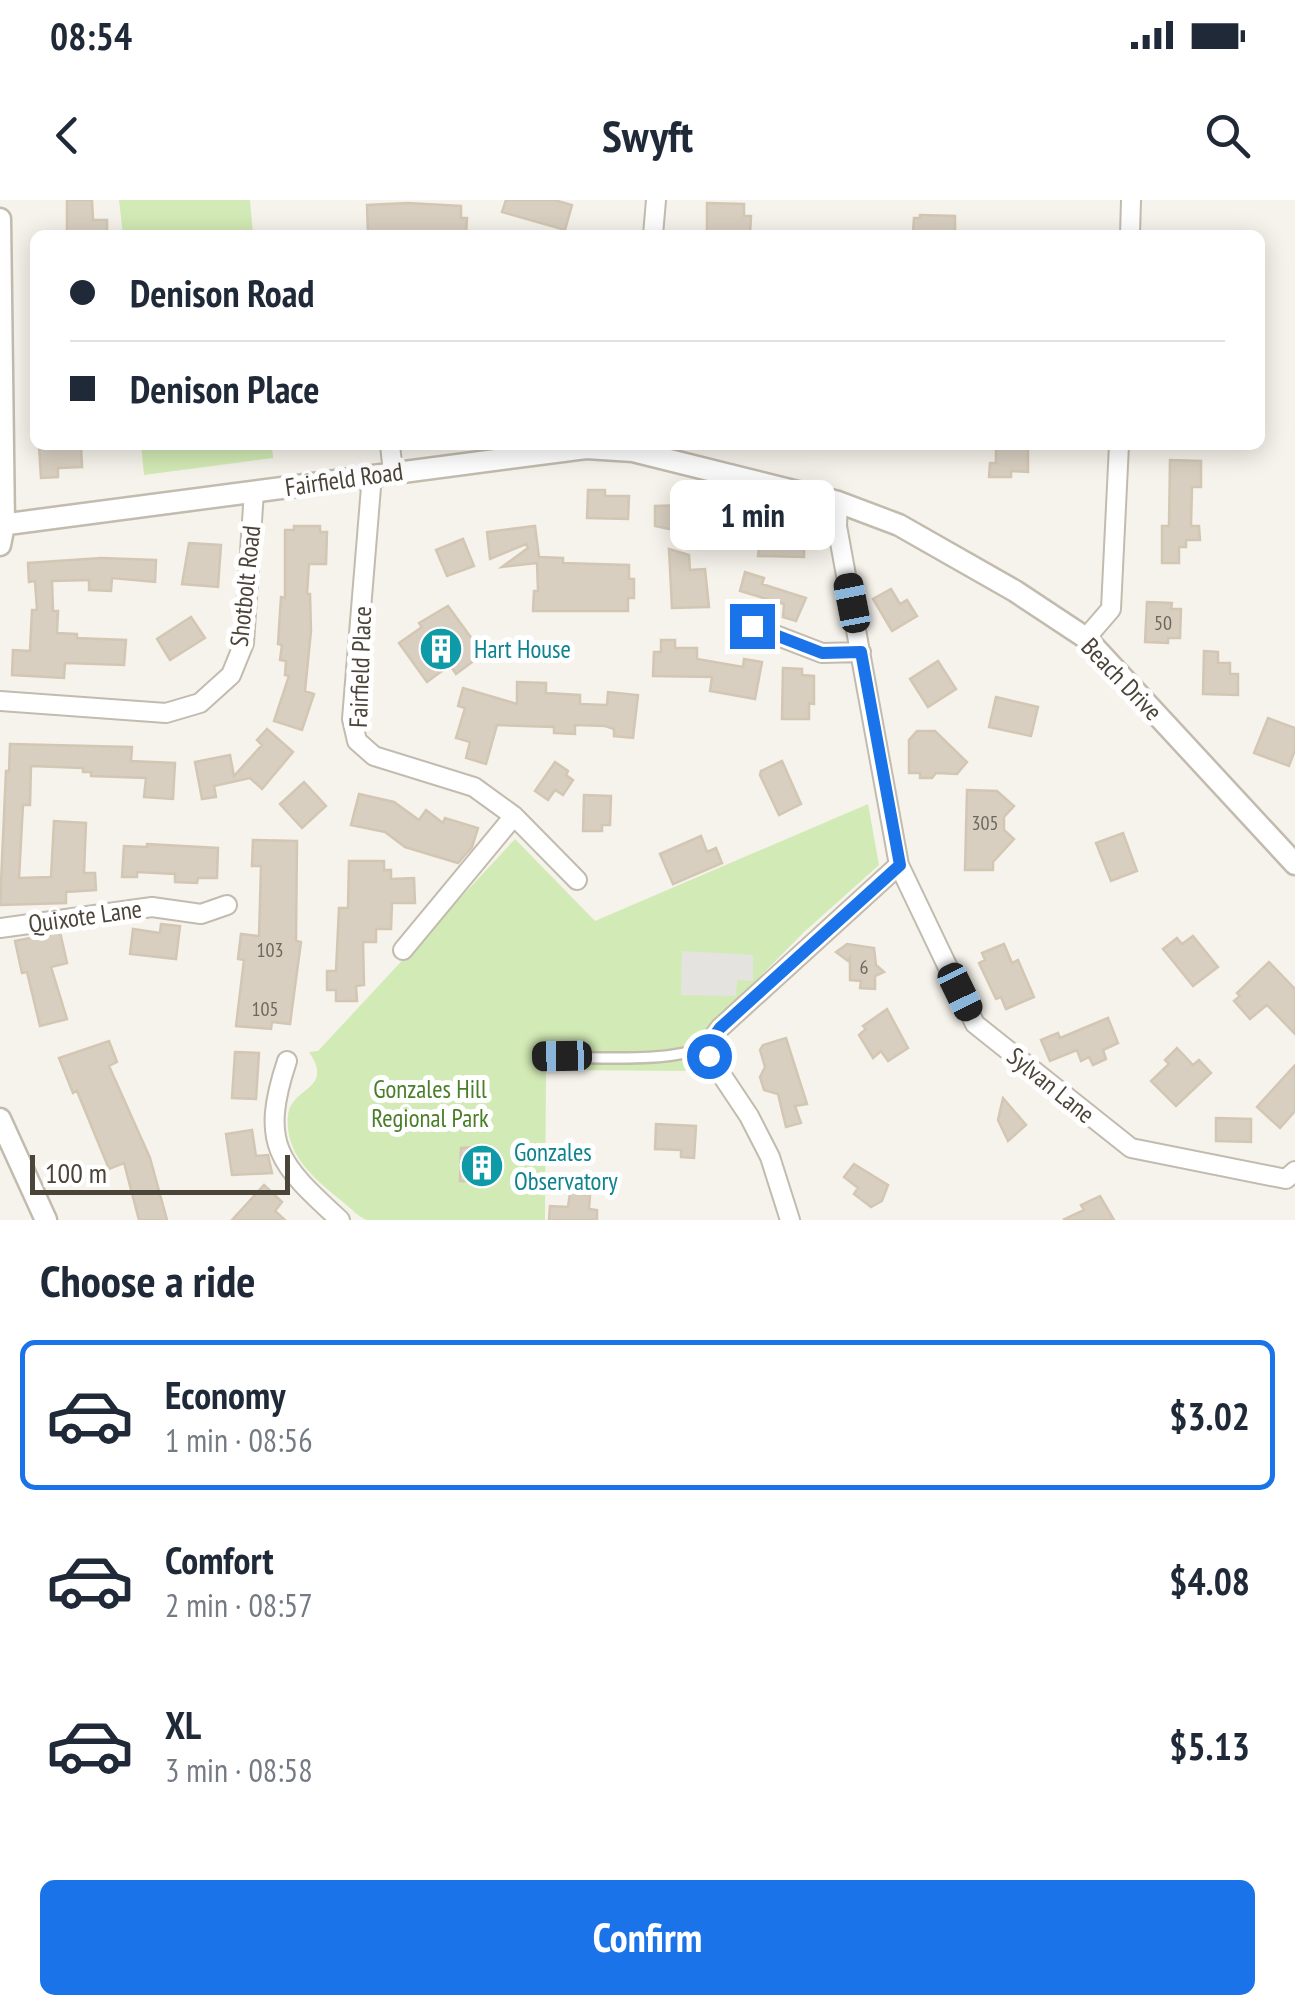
<!DOCTYPE html>
<html lang="en">
<head>
<meta charset="utf-8">
<style>
  body { margin:0; font-family:"PT Sans Narrow",sans-serif; background:#f2f2f3; color:#1f2937; height:100vh; display:flex; flex-direction:column; font-size:38px; white-space:nowrap }
  * { box-sizing:border-box; margin:0 }
  p { font-size:32px; color:#747a83 }
  .icon { flex:none; width:55px; height:55px; fill:none; stroke:currentColor; stroke-width:2; stroke-linecap:round; stroke-linejoin:round }
  .map { position:relative; height:1020px; overflow:hidden }
  .drawer { display:flex; flex-direction:column; background:#fff; flex:1 }
  .drawer>* { flex:none }
  .top-card { position:absolute; left:30px; top:30px; width:1235px; height:220px; border-radius:15px; box-shadow:0 5px 25px #0003; display:grid; align-content:center; height:220px; padding:0 40px; background:#fff }
  .scale { position:absolute; left:30px; bottom:25px; width:260px; box-sizing:border-box; padding-left:10px; border:5px solid #4b4439; border-top:0; font-size:28px; line-height:35px; white-space:nowrap; color:#4b4439; -webkit-text-stroke:8px #fff; paint-order:stroke }
  .end { position:absolute; width:45px; height:45px; margin:-22px; border:12px solid #1a73e8; background:#fff; box-shadow:0 0 0 5px #fff }
  .from { border-radius:50% }
  .bubble { position:absolute; height:70px; border-radius:15px; background:#fff; box-shadow:0 5px 25px #0003; font-size:32px; font-weight:700; line-height:70px; text-align:center }
  .car { position:absolute; width:30px; height:60px; margin:-30px -15px; border-radius:12px; box-shadow:0 0 8px 2px #0007; background:linear-gradient(#222 24%,#8ab4d8 0 40%,#222 0 76%,#8ab4d8 0 86%,#222 0) }
  .top-card b { display:flex; align-items:center; gap:35px; height:95px; font-size:38px }
  .top-card b+b { border-top:2px solid #e0e1e3 }
  .top-card i { width:25px; height:25px; background:#1f2937 }
  ul { padding:0; list-style:none }
  li { display:flex; align-items:center; gap:30px; height:150px; margin:0 20px 15px; padding:0 20px; border:5px solid transparent; border-radius:15px }
  li div { flex:1 }
  li b { display:block; font-size:38px }
  li em { font-style:normal; font-weight:700 }
  li.current { border-color:#1a73e8 }
  li>.icon { width:90px; height:90px; stroke-width:1.5 }
  h2 { padding:0 40px; font-size:45px; line-height:120px }
  .cta { display:flex; gap:20px; margin-top:auto; padding:20px 40px }
  .cta a { flex:1; height:115px; border-radius:15px; background:#1a73e8; color:#fff; font-size:40px; font-weight:700; line-height:115px; text-align:center }
  .status { display:flex; justify-content:space-between; align-items:center; height:70px; padding:0 50px; background:#fff; direction:ltr }
  .status svg { height:28px; fill:currentColor }
  header { display:flex; justify-content:space-between; align-items:center; height:130px; padding:0 40px; background:#fff; font-size:45px; font-weight:700 }
  .map>svg:first-child { display:block }
  .green { fill:#d2eab5 }
  .parking { fill:#e5e3e0 }
  .building { fill:#d8cfc1; stroke:#d3c7b4; stroke-width:2.5 }
  .lines { fill:none; stroke-linecap:round; stroke-linejoin:round }
  .service-casing { stroke:#c2bbae; stroke-width:14 }
  .minor-casing { stroke:#c2bbae; stroke-width:22 }
  .tertiary-casing { stroke:#c2bbae; stroke-width:25 }
  .service { stroke:#fff; stroke-width:9 }
  .minor { stroke:#fff; stroke-width:18 }
  .tertiary { stroke:#fff; stroke-width:20 }
  .route { stroke:#1a73e8; stroke-width:12 }
  .labels { text-anchor:middle; dominant-baseline:central; stroke-width:10; stroke-linejoin:round; paint-order:stroke }
  .number-label { font-size:20px; fill:#6e675b }
  .street-label { font-size:25px; fill:#4b4439; stroke:#fff }
  .culture-label { font-size:25px; fill:#0d838f; stroke:#fff; text-anchor:start }
  .park-label { font-size:25px; fill:#4a7f2a; stroke:#fff }
</style>
</head>
<body>
<div class="status"><b>08:54</b><svg viewBox="0 0 49 12"><path d="M0 12V9h3v3zM5 12V6h3v6zM10 12V3h3v9zM15 12V0h3v12zM26 1h20v11H26zM47 4h2v5h-2z"/></svg></div>
<header><svg class="icon" aria-label="back" viewBox="0 0 24 24"><path d="M15 5l-7 7 7 7"/></svg>Swyft<svg class="icon" aria-label="search" viewBox="0 0 24 24"><circle cx="10" cy="10" r="6"/><path d="M15 15l6 6"/></svg></header>
<div class="map">
<svg width="1295" height="1020" viewBox="0 0 1295 1020">
  <rect width="100%" height="100%" fill="#f6f3ec"/>
  <path class="green" d="M119,0H250L253,35H123Z
    M141,245H272L273,258L144,275Z
    M868,604L879,665L803,733L684,854L698,855L702,871L546,870L545,1020C501,1020 457,1020 414,1020C400,1020 381,1020 367,1020C359,1018 350,1007 343,1002C315,979 284,955 288,915C291,887 335,890 309,852L318,851L515,639L595,721Z"/>
  <path class="parking" d="M682,751L753,755V781L737,780L736,796L681,795Z"/>
  <path class="building" d="M67,0H92L93,20H107V35H67Z
    M506,0H554L572,5L565,30L502,12Z
    M408,3L461,6V18H467L466,35H368L367,5Z
    M707,3L744,4V16H751L750,34L707,32Z
    M920,15L955,16V35L913,33L914,18H920Z
    M39,245H81L82,267L58,268V277L41,278Z
    M996,247L1028,248V272L1011,271V277H989L990,263H996Z
    M1170,260L1201,261V287H1192L1191,326H1199L1200,340H1186V347H1179V363H1162V326H1169Z
    M588,290H605V296H629L628,319L587,318Z
    M689,305V309L749,321L747,331L804,333V357L758,356L759,348L655,326V306Z
    M294,326H320V332H327L326,364H309L307,394H310L311,431L305,491L314,494L302,530L274,521L289,476L285,475L286,461L280,460L282,445L278,444L281,397L285,398V330H294Z
    M535,326L539,357L563,358V363L629,365V379H634V398H628V411H533L534,391H538L537,363L502,367L528,348L526,344L490,359L487,332Z
    M463,339L474,366L447,376L436,350Z
    M189,343L221,345L218,387L182,384Z
    M669,349L689,355L690,370L705,369L709,407L672,408Z
    M101,358L156,360L155,382L112,378L111,391L89,390V380L52,381L53,411H58L57,433L77,434V438L126,440L124,465L65,463L64,478L12,475L13,450L30,451L32,410H37L35,381L29,382L28,363Z
    M745,372L764,378L762,384L806,398L796,421L783,417L784,404L740,391Z
    M891,389L900,404L907,400L917,416L892,431L873,399Z
    M1147,402L1172,403L1171,409H1181L1180,438H1168V443L1145,442Z
    M448,406L483,454L456,474L450,465L427,482L399,443L422,427L419,423Z
    M191,417L205,438L170,460L157,439Z
    M661,440H675V448H697V459L743,467L744,459L762,462L755,499L710,491L712,477L653,476L654,452H661Z
    M1204,451L1218,452V463H1230V474H1238V495L1203,494Z
    M938,461L956,489L928,507L910,479Z
    M783,468L802,469V475L814,476V504L809,503V519H782Z
    M517,482L546,483V493L580,495V504L607,505L608,492L638,495L633,538L614,536V529L605,526L575,525V534L554,533V527L497,525L486,564L466,558L470,542L456,538L465,508L458,506L463,488L517,504Z
    M996,497L1038,507L1031,536L989,527Z
    M1268,518L1295,528V550L1289,566L1254,553Z
    M267,529L293,552L262,589L250,578L214,586L216,597L202,599L195,562L230,555L234,576L262,545L257,540Z
    M917,531H935L967,562L957,574L936,573L932,578H920V573H909V540Z
    M10,544L132,547L131,561L175,563L173,599L144,597L146,578L91,576V572H83V568L31,566L30,605H23L19,678L51,677L54,621L86,623L84,673H95L96,690L66,692V703L0,705L6,571H9Z
    M782,561L801,604L779,615L760,575L761,571Z
    M555,562L568,571L566,575L573,580L563,595L555,590L548,600L535,591Z
    M304,582L326,606L302,628L280,604Z
    M967,590L997,591L1014,606L1004,617V630L1014,639L993,662V670H965Z
    M359,594L394,602L419,620L426,610L443,623L445,618L478,628L472,647L458,663L405,647L385,632L351,625Z
    M584,595L611,596L610,625H602V631H583Z
    M1123,633L1137,671L1111,681L1096,643Z
    M701,636L707,652L716,648L722,663L673,684L660,654Z
    M253,640L297,641L296,741L301,742L290,824L272,822L271,829L236,826L244,760L238,759L241,734L259,736L261,666H252Z
    M147,644L218,648L217,678H198L197,683L175,682V674L137,672V677H122L124,646L147,647Z
    M349,661H384V670H391V679L414,678L415,703H392L391,729H376V742H363L364,785L356,786L357,801H336V790H327V771H336L339,708H348Z
    M161,724L180,726L176,759L130,754L133,729L160,733Z
    M60,732L67,763L51,767L67,819L40,826L27,772L22,773L15,741Z
    M1193,736L1218,767L1193,786L1163,749L1177,738L1182,744Z
    M847,744L874,748L876,765L884,772L875,776V789L860,788L861,781L850,780V758L848,761L836,752Z
    M1004,744L1012,763L1018,760L1034,797L1006,809L1001,797L996,799L979,763L985,760L982,753Z
    M1269,762L1295,789V834L1267,805L1250,819L1234,801L1240,796L1237,793Z
    M887,809L908,848L888,861L881,851L873,858L859,835L866,829L863,826Z
    M1108,818L1118,843L1103,850L1106,859L1093,865L1089,857L1081,861L1077,850L1050,861L1041,840L1058,833L1060,838Z
    M786,838L807,904L795,906L801,923L786,927L778,894L764,890L760,877L765,867L760,850L763,845Z
    M109,841L117,862L109,866L150,958L167,1020H139L124,963L109,969L77,891L73,893L59,858Z
    M1177,848L1193,865L1199,860L1211,873L1176,906L1151,881L1169,864L1165,860Z
    M235,852L259,853L256,899L232,898Z
    M1295,865V911L1280,928L1257,907Z
    M1003,898L1026,925L1008,941L998,920Z
    M1216,918L1251,919V942L1216,941Z
    M656,924L696,926L694,958L681,957V950L655,949Z
    M252,930L256,956L268,955L272,973L232,975L226,934Z
    M476,947L494,949V982L460,981L461,948Z
    M854,964L888,985L882,1001L871,1007L854,994L858,988L844,977Z
    M264,985L282,1002L275,1011L285,1020H232Z
    M570,993L590,995L589,1009L597,1010V1020H549L550,1006L568,1007Z
    M1100,996L1114,1020H1063L1084,1010L1081,1005Z"/>
  <g class="lines">
    <g class="service-casing">
      <path id="service" d="M542,857C585,856 671,865 707,845"/>
    </g>
    <g class="minor-casing">
      <path id="minor" d="M653,35L656,0
        M1130,35L1131,0
        M390,245L393,273
        M372,275L352,519L357,541L374,556L474,587L514,616L577,680
        M752,426L822,453L861,452
        M1086,438L1111,409L1119,245
        M0,501L166,513L200,503L231,475L244,443L254,291
        M899,665L975,824L1131,948L1286,979L1295,971
        M0,728L152,707L201,714L227,705
        M403,750L514,616
        M287,861C259,945 279,964 340,1020
        M790,1020L770,957L749,916L709,856L708,844L720,828L899,665L837,326L838,302"/>
    </g>
    <g class="tertiary-casing">
      <path id="tertiary" d="M0,19L4,325L0,345
        M0,325L586,248L633,251L838,302L899,325L1015,391L1086,438L1295,664
        M0,919L46,1020"/>
    </g>
    <use href="#service" class="service"/>
    <use href="#minor" class="minor"/>
    <use href="#tertiary" class="tertiary"/>
  </g>
  <g class="lines">
    <path class="route" d="M709,856L708,844L720,828L900,665L861,452L822,453L752,426"/>
  </g>
  <defs>
    <g id="building-disc" transform="scale(2.25)"><circle r="9.5" fill="#0f9aa8" stroke="#fff"/><path d="M-4-6H4V6H1V3H-1V6H-4ZM-2.5-4.3h1.7v1.8h-1.7ZM.8-4.3h1.7v1.8H.8ZM-2.5-1h1.7V.8h-1.7ZM.8-1h1.7V.8H.8Z" fill="#fff"/></g>
  </defs>
  <g fill-rule="evenodd">
    <use href="#building-disc" x="441" y="449"/>
    <use href="#building-disc" x="482" y="966"/>
  </g>
  <g class="labels">
    <g class="number-label">
      <text x="1163" y="423">50</text>
      <text x="985" y="623">305</text>
      <text x="270" y="750">103</text>
      <text x="864" y="767">6</text>
      <text x="265" y="809">105</text>
    </g>
    <g class="street-label">
      <text transform="translate(344 279) rotate(-8)">Fairfield Road</text>
      <text transform="translate(245 386) rotate(-84)">Shotbolt Road</text>
      <text transform="translate(360 467) rotate(-88)">Fairfield Place</text>
      <text transform="translate(1122 479) rotate(46)">Beach Drive</text>
      <text transform="translate(85 716) rotate(-8)">Quixote Lane</text>
      <text transform="translate(1051 885) rotate(39)">Sylvan Lane</text>
    </g>
    <g class="culture-label">
      <text x="474" y="449">Hart House</text>
      <text x="514" y="952">Gonzales<tspan x="514" dy="29">Observatory</tspan></text>
    </g>
    <g class="park-label">
      <text x="430" y="889">Gonzales Hill<tspan x="430" dy="29">Regional Park</tspan></text>
    </g>
  </g>
</svg>
<div class="scale">100 m</div>
<i class="end from" style="left:709px;top:856px"></i>
<i class="end" style="left:752px;top:426px"></i>
<div class="bubble" style="left:670px;top:280px;width:165px">1 min</div>
<i class="car" style="left:852px;top:403px;rotate:349deg"></i>
<i class="car" style="left:960px;top:792px;rotate:154deg"></i>
<i class="car" style="left:562px;top:856px;rotate:269deg"></i>
<div class="top-card">
<b><i class="from"></i>Denison Road</b>
<b><i></i>Denison Place</b>
</div>
</div>
<section class="drawer">
<h2>Choose a ride</h2>
<ul>
<li class="current"><svg class="icon" aria-label="car" viewBox="0 0 24 24"><path d="M5 17H2v-5l4-1 3-4h7l3 4 3 1v5h-3M9 17h6M6 11h13"/><circle cx="7" cy="17" r="2"/><circle cx="17" cy="17" r="2"/></svg><div><b>Economy</b><p>1 min · 08:56</p></div><em>$3.02</em></li>
<li><svg class="icon" aria-label="car" viewBox="0 0 24 24"><path d="M5 17H2v-5l4-1 3-4h7l3 4 3 1v5h-3M9 17h6M6 11h13"/><circle cx="7" cy="17" r="2"/><circle cx="17" cy="17" r="2"/></svg><div><b>Comfort</b><p>2 min · 08:57</p></div><em>$4.08</em></li>
<li><svg class="icon" aria-label="car" viewBox="0 0 24 24"><path d="M5 17H2v-5l4-1 3-4h7l3 4 3 1v5h-3M9 17h6M6 11h13"/><circle cx="7" cy="17" r="2"/><circle cx="17" cy="17" r="2"/></svg><div><b>XL</b><p>3 min · 08:58</p></div><em>$5.13</em></li>
</ul>
<div class="cta"><a>Confirm</a></div>
</section>
</body>
</html>
